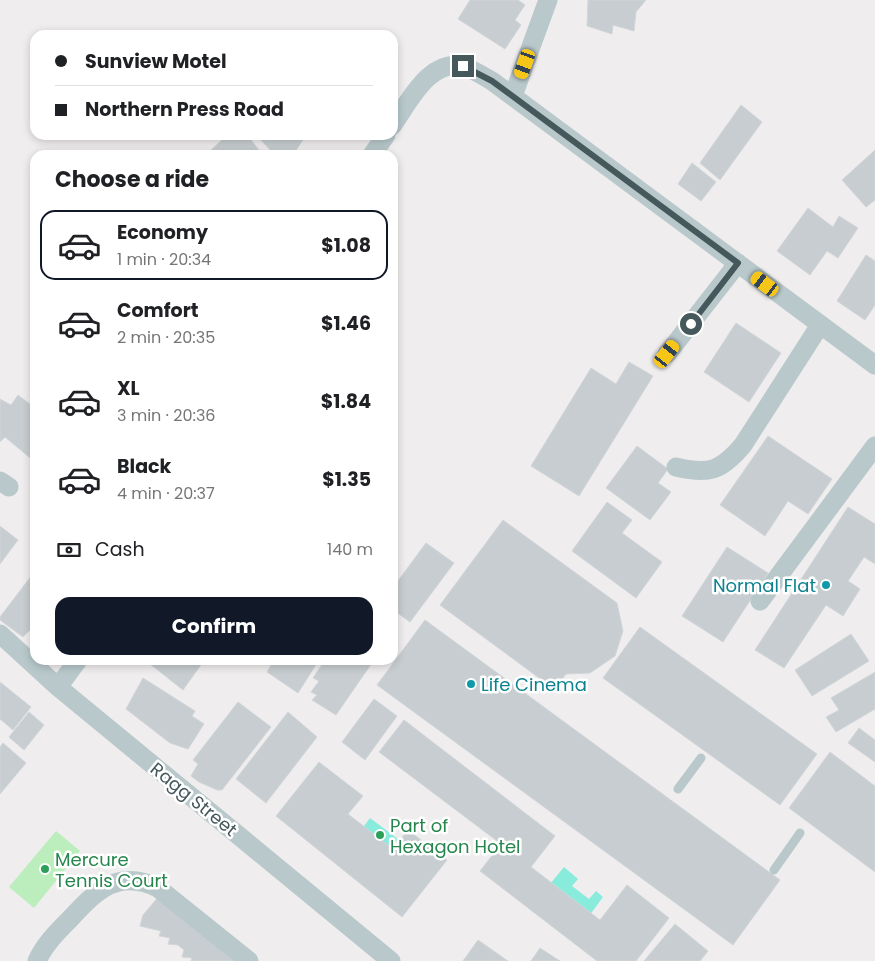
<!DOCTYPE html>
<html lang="en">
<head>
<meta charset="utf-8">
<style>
  body { margin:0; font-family:Poppins,sans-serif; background:#f6f6f6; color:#202124; height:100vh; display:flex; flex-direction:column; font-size:19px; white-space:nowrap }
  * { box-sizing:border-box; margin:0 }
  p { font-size:16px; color:#757577 }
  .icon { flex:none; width:28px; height:28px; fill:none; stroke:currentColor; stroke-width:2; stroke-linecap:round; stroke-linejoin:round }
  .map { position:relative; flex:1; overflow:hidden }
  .sheet { position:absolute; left:30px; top:150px; width:368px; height:515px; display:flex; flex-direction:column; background:#fff; border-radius:15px; box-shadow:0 2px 8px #0003 }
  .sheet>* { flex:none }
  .hud { position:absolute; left:30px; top:30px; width:368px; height:110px; border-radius:15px; box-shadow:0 2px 8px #0003; display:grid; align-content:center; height:110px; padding:0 25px; background:#fff }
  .end { position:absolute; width:22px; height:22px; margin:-11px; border:6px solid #45585b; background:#fff; box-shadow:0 0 0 2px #fff }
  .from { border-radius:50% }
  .car { position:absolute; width:15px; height:30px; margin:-15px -8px; border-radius:6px; box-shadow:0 0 4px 1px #0007; background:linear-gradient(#f5c518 24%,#345 0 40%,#f5c518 0 76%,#345 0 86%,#f5c518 0) }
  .hud b { display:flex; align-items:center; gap:18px; height:48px; font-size:19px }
  .hud b+b { border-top:1px solid #e0e0e0 }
  .hud i { width:12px; height:12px; background:#202124 }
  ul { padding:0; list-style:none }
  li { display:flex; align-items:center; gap:15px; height:70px; margin:0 10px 8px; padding:0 15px; border:2px solid transparent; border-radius:15px }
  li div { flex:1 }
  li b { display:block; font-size:19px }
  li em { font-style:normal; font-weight:700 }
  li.on { border-color:#111827 }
  li>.icon { width:45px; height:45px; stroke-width:1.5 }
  h2 { padding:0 25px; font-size:22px; line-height:60px }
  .pay { display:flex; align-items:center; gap:12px; height:55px; padding:0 25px; font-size:19px }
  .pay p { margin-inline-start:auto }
  .button { display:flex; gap:10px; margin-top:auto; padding:10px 25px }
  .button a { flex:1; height:58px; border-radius:15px; background:#111827; color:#fff; font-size:20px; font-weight:700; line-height:58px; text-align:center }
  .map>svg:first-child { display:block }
  .green { fill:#bbeebc }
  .water { fill:#88ebdc }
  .building { fill:#c7cdd0; stroke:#d1d6d9 }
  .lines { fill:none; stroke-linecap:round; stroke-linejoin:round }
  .lane { stroke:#b8c8cb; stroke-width:9 }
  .street { stroke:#b8c8cb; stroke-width:19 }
  .route { stroke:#45585b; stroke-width:6 }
  .culture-dot { fill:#0f9aa8; stroke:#fff; stroke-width:2 }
  .leisure-dot { fill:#2e9e5b; stroke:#fff; stroke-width:2 }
  .labels { text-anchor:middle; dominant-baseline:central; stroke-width:5; stroke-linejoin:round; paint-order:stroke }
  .culture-label { font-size:18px; fill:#0d838f; stroke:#fff; text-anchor:end }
  .street-label { font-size:18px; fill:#45585b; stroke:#fff }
  .leisure-label { font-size:18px; fill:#27864d; stroke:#fff; text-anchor:start }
</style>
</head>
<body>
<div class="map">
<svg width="875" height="961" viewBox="0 0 875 961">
  <rect width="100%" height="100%" fill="#f0edee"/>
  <path class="green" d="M56,831L80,851L34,908L9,887Z"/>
  <path class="water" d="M370,818L398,839L389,851L361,830Z
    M564,867L578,879L572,886L589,899L596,891L603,897L589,916L550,884Z"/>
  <path class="building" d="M470,0H518L525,5L515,20L521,25L505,49L458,19Z
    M588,0H646L636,12L634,31L613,25L612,34L587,26Z
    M741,105L762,122L720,180L700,163Z
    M227,135H247L263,155H210L208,153Z
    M259,135H306L293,155H275L258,137Z
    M875,150V200L866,207L842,180Z
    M692,163L716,182L701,201L678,184Z
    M808,208L833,227L839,216L858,228L838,258L827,251L810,275L777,251Z
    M866,255L875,261V305L865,320L837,301Z
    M736,323L781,353L749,402L704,372Z
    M629,362L653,376L579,496L531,466L591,368L616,384Z
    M18,395L35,408V462L5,437L0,442V399L11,405Z
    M768,436L832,479L808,514L788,501L765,536L720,505Z
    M637,446L668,469L658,483L671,492L650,520L606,488Z
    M607,502L632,520L622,533L662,562L636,598L572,551Z
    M848,507L875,524V564L864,557L848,581L860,589L843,616L826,605L784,668L755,650Z
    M503,520L617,603L623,631L615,656L590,673L566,674L554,689L440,605Z
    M0,526L18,540L0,564Z
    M426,543L454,563L410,622L392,609V589Z
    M727,547L768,573L723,642L682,616Z
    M32,575L35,577V625L23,637L0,620V617Z
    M425,620L780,880L733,945L377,685Z
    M640,627L817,754L780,805L603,678Z
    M851,634L869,661L812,696L795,670Z
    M145,660H200L203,662L183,690Z
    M274,660H319L298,693L267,672Z
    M325,660H374L336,715L312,700L317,695L311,692L319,681L313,678Z
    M875,672V709L836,732L826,717L839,710L831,698Z
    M143,678L195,711L192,716L204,724L188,749L170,743L126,709Z
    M0,682L31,707L13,730L0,719Z
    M374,699L397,716L365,760L342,742Z
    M238,702L271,727L222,790H217L199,782L191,776L198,764L193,760Z
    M29,712L44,725L24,750L9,737Z
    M288,712L317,737L266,803L236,779Z
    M404,720L555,836L531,867L600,920L627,885L669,918L636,961H597L480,871L501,844L379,752Z
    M859,728L875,740V762L848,743Z
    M3,743L26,763L0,794V747Z
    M830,752L875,786V872L789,808Z
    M319,762L363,796L348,814L393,849L408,830L447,860L402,917L276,816Z
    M160,895L234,961H191L192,958L182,957L184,950L178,945L168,944L170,938L159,936L161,931L140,926L143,915Z
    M675,924L708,951L700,961H644Z
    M478,940L508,961H463Z
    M540,948L560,961H531Z"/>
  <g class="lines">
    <path class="lane" d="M678,789L701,758
      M774,870L800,833"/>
    <path class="street" d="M513,96L548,0
      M392,126C408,104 430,56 465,67C474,70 483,76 492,81L875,365
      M372,155L386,135
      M667,354L738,263
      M676,467C709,475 721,471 743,445L820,325
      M0,481L9,487
      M760,601L875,446
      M0,634L58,687L391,961
      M58,687L78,660
      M37,961C44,945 57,932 70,919C96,891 118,868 158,888L249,961"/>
  </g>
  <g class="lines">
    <path class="route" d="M463,66L492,81L738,263L691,324"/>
  </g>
  <g class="culture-dot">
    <circle cx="826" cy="585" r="5"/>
    <circle cx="471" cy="684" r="5"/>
  </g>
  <g class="leisure-dot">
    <circle cx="380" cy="835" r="5"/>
    <circle cx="45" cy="869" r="5"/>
  </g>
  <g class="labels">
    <g class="culture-label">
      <text x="816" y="585">Normal Flat</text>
      <text x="481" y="684" text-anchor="start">Life Cinema</text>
    </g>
    <g class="street-label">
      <text transform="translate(194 799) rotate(39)">Ragg Street</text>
    </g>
    <g class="leisure-label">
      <text x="390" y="825">Part of<tspan x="390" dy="21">Hexagon Hotel</tspan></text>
      <text x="55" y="859">Mercure<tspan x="55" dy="21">Tennis Court</tspan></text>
    </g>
  </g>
</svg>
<i class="end from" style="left:691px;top:324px"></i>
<i class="end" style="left:463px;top:66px"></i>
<i class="car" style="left:525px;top:64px;rotate:200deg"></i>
<i class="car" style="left:765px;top:284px;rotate:307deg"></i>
<i class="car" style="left:667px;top:354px;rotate:38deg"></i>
<div class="hud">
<b><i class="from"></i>Sunview Motel</b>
<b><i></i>Northern Press Road</b>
</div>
<section class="sheet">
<h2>Choose a ride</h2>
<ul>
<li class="on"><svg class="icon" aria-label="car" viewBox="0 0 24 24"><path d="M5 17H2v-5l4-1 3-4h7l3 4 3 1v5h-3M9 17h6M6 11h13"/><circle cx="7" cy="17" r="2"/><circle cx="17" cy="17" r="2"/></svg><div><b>Economy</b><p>1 min · 20:34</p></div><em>$1.08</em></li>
<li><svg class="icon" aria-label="car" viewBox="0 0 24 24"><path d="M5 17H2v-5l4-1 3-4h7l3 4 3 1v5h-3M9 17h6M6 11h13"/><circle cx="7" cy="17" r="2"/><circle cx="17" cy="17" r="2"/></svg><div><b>Comfort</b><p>2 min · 20:35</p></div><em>$1.46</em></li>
<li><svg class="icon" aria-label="car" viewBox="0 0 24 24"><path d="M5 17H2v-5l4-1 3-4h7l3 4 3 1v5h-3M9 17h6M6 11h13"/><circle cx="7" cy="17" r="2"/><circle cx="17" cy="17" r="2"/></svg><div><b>XL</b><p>3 min · 20:36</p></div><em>$1.84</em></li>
<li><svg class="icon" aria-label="car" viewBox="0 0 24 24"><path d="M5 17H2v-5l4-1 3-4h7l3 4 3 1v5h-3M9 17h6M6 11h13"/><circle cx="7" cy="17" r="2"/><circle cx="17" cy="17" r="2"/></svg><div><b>Black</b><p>4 min · 20:37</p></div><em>$1.35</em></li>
</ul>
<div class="pay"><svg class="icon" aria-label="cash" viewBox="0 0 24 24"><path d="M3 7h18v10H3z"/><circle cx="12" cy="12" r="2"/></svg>Cash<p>140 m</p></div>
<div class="button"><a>Confirm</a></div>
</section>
</div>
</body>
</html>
